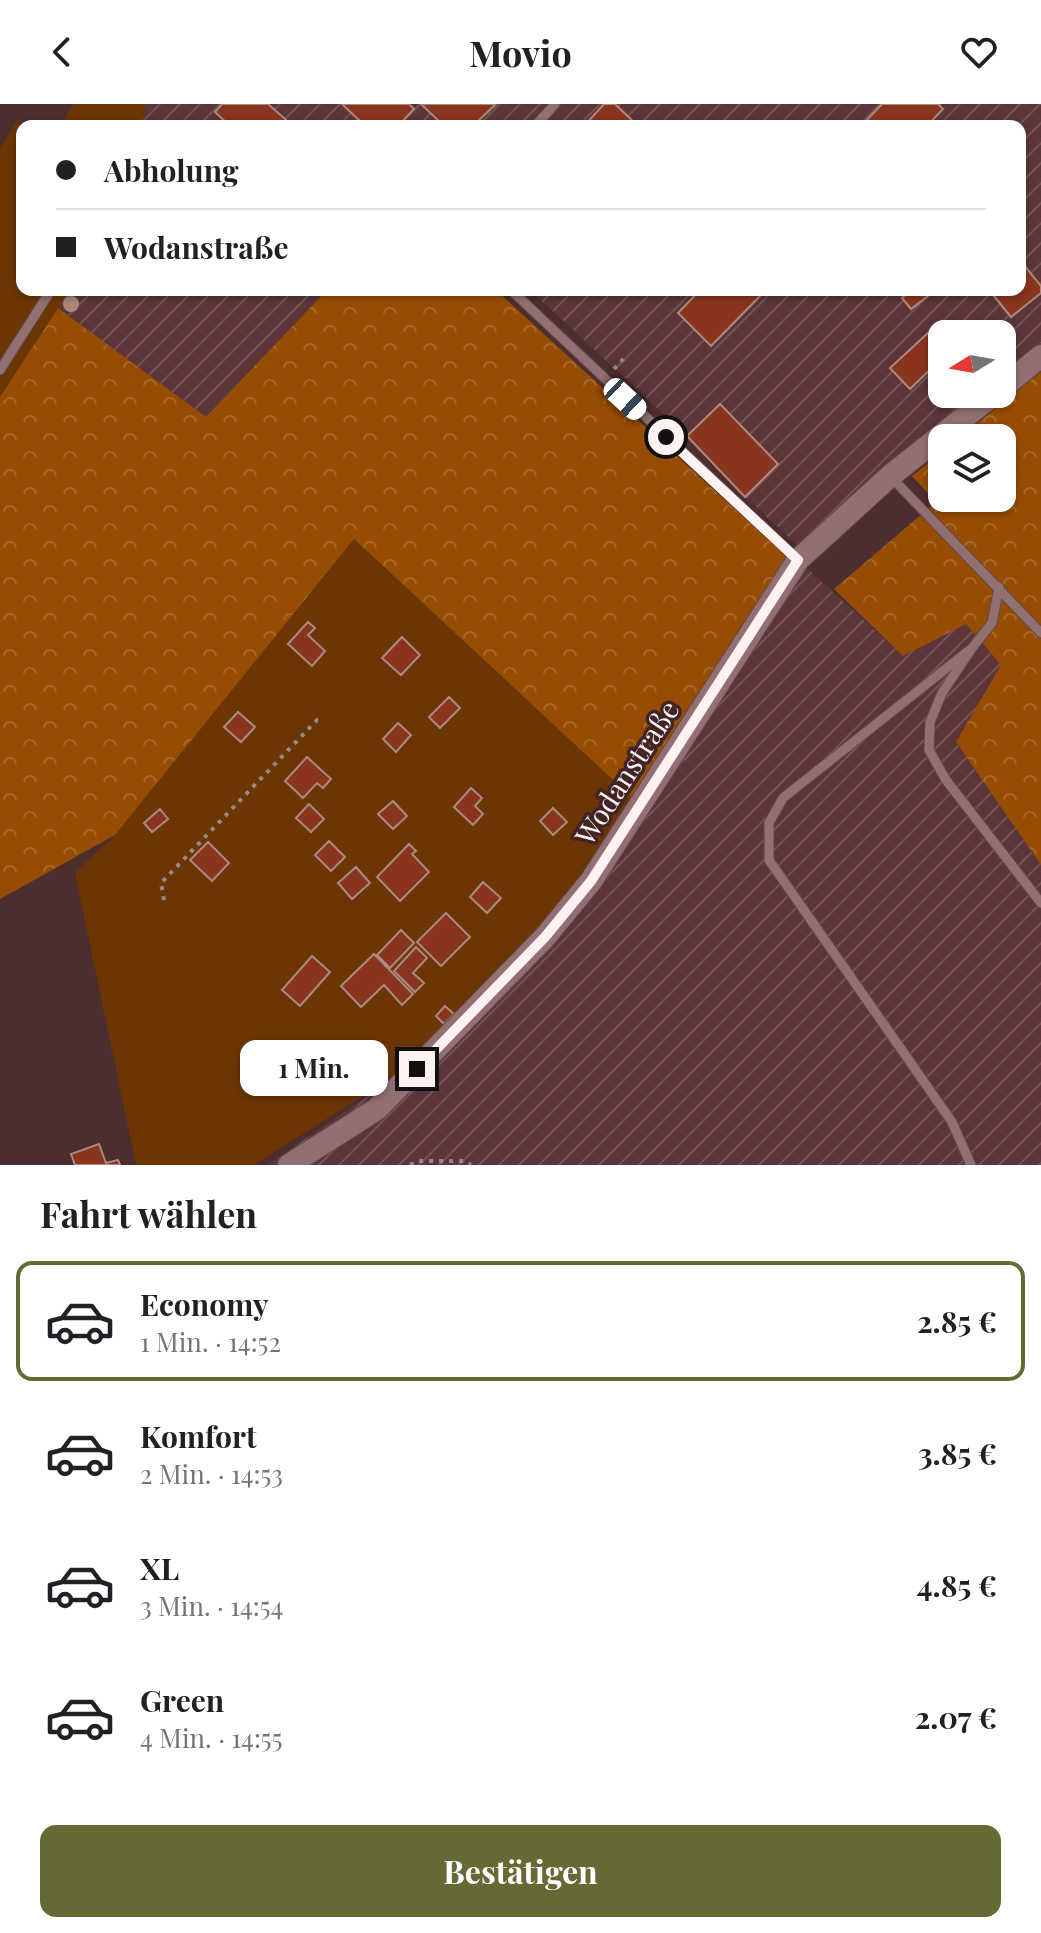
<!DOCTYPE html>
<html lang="de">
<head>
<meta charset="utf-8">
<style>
  body { margin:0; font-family:"Playfair Display",serif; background:#f6f6f6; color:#202124; height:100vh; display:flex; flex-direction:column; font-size:30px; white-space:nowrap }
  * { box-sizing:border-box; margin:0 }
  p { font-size:26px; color:#757577 }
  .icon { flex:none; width:44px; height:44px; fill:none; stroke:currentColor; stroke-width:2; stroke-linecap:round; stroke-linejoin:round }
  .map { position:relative; height:1061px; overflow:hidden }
  .panel { display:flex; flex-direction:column; background:#fff; flex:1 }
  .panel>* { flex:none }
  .banner { position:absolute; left:16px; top:16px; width:1010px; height:176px; border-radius:16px; box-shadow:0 2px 6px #0004; display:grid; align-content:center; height:176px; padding:0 40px; background:#fff }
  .needle { width:52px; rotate:259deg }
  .controls { position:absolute; left:928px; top:216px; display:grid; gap:16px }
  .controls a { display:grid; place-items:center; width:88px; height:88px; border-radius:16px; background:#fff; box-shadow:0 2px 6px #0004; font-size:40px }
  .end { position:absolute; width:36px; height:36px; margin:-18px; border:10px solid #fdf1f1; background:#111; box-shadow:0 0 0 4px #111 }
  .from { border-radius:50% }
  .bubble { position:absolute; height:56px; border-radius:16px; background:#fff; box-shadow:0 2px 6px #0004; font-size:26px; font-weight:700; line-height:56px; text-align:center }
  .car { position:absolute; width:24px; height:48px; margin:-24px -12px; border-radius:10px; box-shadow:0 0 6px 2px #0007; background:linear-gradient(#fff 24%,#345 0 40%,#fff 0 76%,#345 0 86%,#fff 0) }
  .banner b { display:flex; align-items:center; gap:28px; height:76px; font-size:30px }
  .banner b+b { border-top:2px solid #e0e0e0 }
  .banner i { width:20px; height:20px; background:#202124 }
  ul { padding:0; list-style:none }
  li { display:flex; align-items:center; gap:24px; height:120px; margin:0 16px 12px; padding:0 24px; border:4px solid transparent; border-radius:16px }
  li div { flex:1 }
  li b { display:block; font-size:30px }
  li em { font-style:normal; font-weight:700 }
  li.on { border-color:#656933 }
  li>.icon { width:72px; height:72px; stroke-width:1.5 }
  h2 { padding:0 40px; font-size:36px; line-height:96px }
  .cta { display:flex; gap:16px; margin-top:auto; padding:16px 40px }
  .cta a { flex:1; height:92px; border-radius:16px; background:#656933; color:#fff; font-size:32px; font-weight:700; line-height:92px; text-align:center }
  header { display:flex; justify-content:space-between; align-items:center; height:104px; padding:0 40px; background:#fff; font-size:36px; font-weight:700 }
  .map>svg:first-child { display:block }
  .industrial { fill:url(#industrial-furrows) }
  .green { fill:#6c3604 }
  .forest { fill:url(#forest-crowns) }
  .building { fill:#89341d; stroke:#ab8980; stroke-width:2 }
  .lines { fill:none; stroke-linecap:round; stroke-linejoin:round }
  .service-casing { stroke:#624a4b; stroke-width:11 }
  .tertiary-casing { stroke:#624a4b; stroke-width:24 }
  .path { stroke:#9b8686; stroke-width:4; stroke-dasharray:4 6; stroke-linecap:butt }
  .service { stroke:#926f70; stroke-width:9 }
  .tertiary { stroke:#926f70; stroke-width:22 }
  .tree { fill:#ab8778 }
  .route { stroke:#fdf1f1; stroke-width:10 }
  .labels { text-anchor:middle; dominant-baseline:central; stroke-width:7; stroke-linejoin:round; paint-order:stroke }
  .street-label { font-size:28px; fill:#fdf1f1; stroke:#412425 }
</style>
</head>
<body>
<header><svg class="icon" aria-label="back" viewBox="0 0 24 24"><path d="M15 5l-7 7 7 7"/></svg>Movio<svg class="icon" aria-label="heart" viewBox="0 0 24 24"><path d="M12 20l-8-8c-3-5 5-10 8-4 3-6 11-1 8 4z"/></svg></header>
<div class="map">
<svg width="1041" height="1061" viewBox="0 0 1041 1061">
  <defs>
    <pattern id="industrial-furrows" width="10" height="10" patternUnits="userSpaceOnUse" patternTransform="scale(2)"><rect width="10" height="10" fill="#5b3537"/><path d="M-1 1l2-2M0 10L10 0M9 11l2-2" fill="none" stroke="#735354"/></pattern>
    <pattern id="forest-crowns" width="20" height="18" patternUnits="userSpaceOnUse" patternTransform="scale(2)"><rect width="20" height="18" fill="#964c03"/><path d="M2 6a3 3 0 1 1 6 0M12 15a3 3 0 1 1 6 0" fill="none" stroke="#a66628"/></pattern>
  </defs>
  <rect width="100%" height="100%" fill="#4c2e2f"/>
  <path class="industrial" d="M74,0H1041V239L1002,271V230H942V290H979L797,441L745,393L687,332L530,186H1020V22H60Z
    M55,186H327L206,314L58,204Z
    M798,456L903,552L966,520L1002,561L957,638L1041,761V1061H267L438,944Z"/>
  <path class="green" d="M74,0H146L141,22H60Z
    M19,14L22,29V186H70L0,293V44Z
    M354,435L640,701L591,777L438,944L254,1061H136L75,769L115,731Z"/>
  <path class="forest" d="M327,186H496L786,452L640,701L354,435L115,731L0,795V293L58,204L206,313Z
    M1041,268V761L956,638L1001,561L966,520L903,552L834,485L936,398L912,372L942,348V394H1002V334H959Z"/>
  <path class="building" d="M222,0H268L293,22H230L215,8Z
    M342,0H409L414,5L398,22H365Z
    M421,0H496L473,22H444Z
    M604,0H615L638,22H584Z
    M882,0H938L943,5L927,22H861Z
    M1020,156L1041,182V189L1011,213L989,186H1020Z
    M700,186H766L711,242L678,209Z
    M911,186H931L933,188L911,205L902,194Z
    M941,217L953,230H942V254L910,285L890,264Z
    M720,300L778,360L745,393L687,332Z
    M308,518L315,524L308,531L325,547L312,562L288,540Z
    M402,533L420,551L401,571L382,554Z
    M449,593L460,604L440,624L429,613Z
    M238,608L255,623L241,638L224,623Z
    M398,619L411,631L396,648L383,635Z
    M307,653L331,675L323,684L317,679L303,694L285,677Z
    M471,684L482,694L475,702L483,710L473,721L454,703Z
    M393,697L407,712L393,725L378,710Z
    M309,700L324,715L311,728L296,714Z
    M553,704L567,718L553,731L540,717Z
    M160,705L168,715L152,728L144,719Z
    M329,737L345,753L331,767L315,751Z
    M208,738L229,759L212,777L190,756Z
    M409,740L416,747L412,750L429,768L400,797L377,773Z
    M356,763L370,779L352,795L338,779Z
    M483,778L501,794L487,809L470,793Z
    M446,809L470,833L441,862L417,838Z
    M401,826L414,839L390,864L377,851Z
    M416,843L427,854L413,869L424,879L415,888L394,867Z
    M374,850L413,890L402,901L384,881L361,903L341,882Z
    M312,852L330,868L300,902L282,886Z
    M445,902L454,910L444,920L436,912Z
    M99,1040L106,1059L118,1056L120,1061H75L71,1050Z"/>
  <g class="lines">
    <g class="service-casing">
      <path id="service" d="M535,22L555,0
        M511,186L798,456
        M0,266L51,186
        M891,373L1041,529
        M999,483L992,519L972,544L942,589L930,618L929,646L946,676L1041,799
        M971,1061L952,1018L769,756V719L783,694L972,544"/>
    </g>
    <g class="tertiary-casing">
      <path id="tertiary" d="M1002,284L1041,252
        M289,1061L377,1005L545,833L591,777L798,456L890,372L994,290"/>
    </g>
    <path class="path" d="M614,265L627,251
      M164,796L161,779L317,616H322
      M410,1061L419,1057H464L471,1061"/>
    <use href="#service" class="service"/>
    <use href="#tertiary" class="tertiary"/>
  </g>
  <circle class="tree" cx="71" cy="200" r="8"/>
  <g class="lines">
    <path class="route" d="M417,965L545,833L591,777L798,456L666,333"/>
  </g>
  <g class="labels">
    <g class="street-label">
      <text transform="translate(626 668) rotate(-57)">Wodanstraße</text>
    </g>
  </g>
</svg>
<div class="controls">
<a><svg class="needle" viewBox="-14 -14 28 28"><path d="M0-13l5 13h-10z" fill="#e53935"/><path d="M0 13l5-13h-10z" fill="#757577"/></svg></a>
<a><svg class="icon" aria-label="layers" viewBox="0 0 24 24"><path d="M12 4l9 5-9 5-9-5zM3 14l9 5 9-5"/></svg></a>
</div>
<i class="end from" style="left:666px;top:333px"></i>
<i class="end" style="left:417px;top:965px"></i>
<div class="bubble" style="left:240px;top:936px;width:148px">1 Min.</div>
<i class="car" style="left:625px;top:295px;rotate:133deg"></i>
<div class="banner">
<b><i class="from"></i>Abholung</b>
<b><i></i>Wodanstraße</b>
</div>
</div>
<section class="panel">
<h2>Fahrt wählen</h2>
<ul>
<li class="on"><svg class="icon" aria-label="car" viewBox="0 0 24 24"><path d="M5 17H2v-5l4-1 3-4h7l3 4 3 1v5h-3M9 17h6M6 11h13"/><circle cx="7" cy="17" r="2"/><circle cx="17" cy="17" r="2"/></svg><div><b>Economy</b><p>1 Min. · 14:52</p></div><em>2.85 €</em></li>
<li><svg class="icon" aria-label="car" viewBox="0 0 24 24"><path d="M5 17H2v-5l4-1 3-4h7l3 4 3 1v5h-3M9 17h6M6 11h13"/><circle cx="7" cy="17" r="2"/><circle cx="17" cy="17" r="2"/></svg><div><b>Komfort</b><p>2 Min. · 14:53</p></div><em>3.85 €</em></li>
<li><svg class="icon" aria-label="car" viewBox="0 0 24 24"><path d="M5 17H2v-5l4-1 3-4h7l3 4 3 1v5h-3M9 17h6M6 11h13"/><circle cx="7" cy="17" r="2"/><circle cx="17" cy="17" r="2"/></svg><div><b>XL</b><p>3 Min. · 14:54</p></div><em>4.85 €</em></li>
<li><svg class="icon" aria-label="car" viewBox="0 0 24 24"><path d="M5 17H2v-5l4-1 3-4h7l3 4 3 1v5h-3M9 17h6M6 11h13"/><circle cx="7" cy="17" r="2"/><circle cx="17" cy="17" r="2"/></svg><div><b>Green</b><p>4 Min. · 14:55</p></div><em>2.07 €</em></li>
</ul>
<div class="cta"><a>Bestätigen</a></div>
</section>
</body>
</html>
